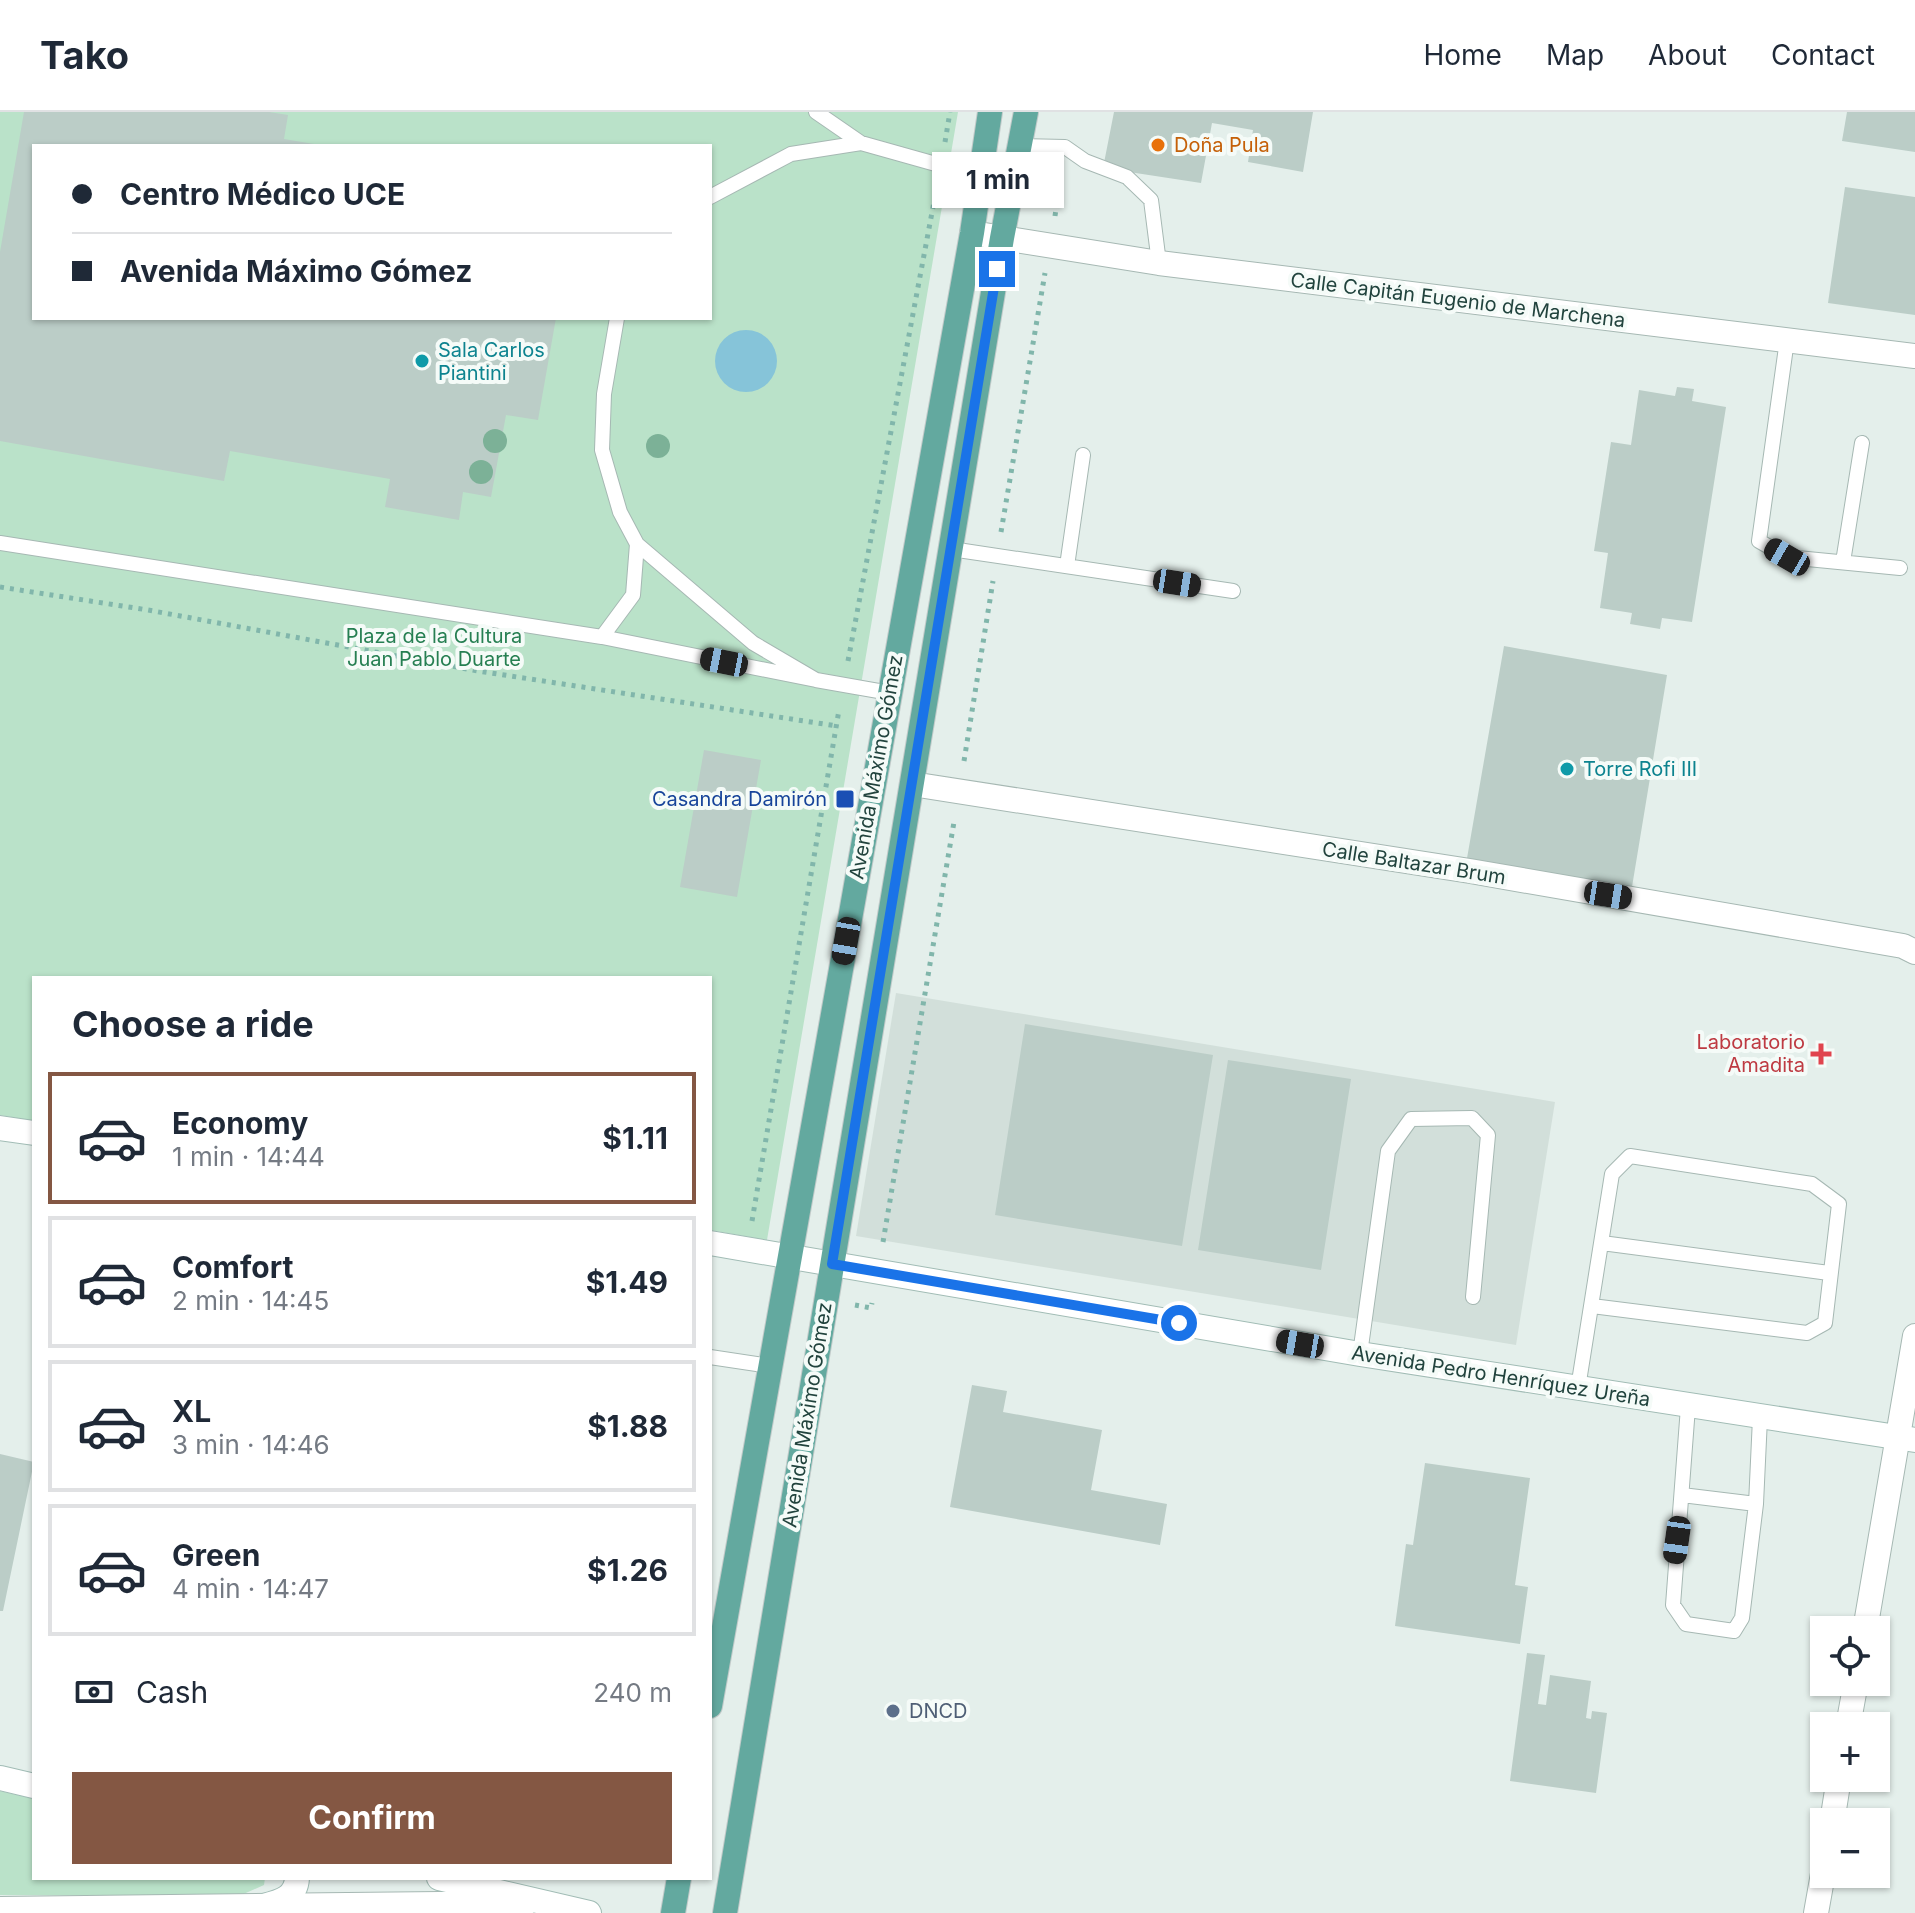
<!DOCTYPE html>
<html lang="en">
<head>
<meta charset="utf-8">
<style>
  body { margin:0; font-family:Inter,sans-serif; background:#f6f6f7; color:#1f2937; height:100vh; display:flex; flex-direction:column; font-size:30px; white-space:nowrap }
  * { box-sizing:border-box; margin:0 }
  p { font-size:26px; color:#747a83 }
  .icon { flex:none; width:44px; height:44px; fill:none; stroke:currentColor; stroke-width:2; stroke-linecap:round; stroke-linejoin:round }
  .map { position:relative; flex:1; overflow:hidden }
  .side { position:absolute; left:32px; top:864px; width:680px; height:904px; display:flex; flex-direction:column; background:#fff; border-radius:0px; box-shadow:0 2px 6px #0004 }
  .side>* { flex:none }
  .banner { position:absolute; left:32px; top:32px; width:680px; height:176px; border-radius:0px; box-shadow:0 2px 6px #0004; display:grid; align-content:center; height:176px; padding:0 40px; background:#fff }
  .controls { position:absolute; left:1810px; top:1504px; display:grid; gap:16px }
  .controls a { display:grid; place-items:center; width:80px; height:80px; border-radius:0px; background:#fff; box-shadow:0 2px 6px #0004; font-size:40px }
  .end { position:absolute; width:36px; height:36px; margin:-18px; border:10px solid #1a73e8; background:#fff; box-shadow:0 0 0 4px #fff }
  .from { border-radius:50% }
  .bubble { position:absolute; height:56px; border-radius:0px; background:#fff; box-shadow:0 2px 6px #0004; font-size:26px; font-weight:700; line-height:56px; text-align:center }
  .car { position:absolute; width:24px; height:48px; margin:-24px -12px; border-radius:10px; box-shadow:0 0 6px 2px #0007; background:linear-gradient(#222 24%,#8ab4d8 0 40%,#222 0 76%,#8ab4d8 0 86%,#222 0) }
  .banner b { display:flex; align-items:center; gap:28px; height:76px; font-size:30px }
  .banner b+b { border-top:2px solid #e0e1e3 }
  .banner i { width:20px; height:20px; background:#1f2937 }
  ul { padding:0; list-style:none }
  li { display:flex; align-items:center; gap:24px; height:132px; margin:0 16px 12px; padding:0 24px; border:4px solid #e0e1e3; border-radius:0px }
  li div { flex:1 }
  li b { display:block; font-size:30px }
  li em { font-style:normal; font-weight:700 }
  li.selected { border-color:#845743 }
  li>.icon { width:72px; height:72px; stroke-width:1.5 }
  h2 { padding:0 40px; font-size:36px; line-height:96px }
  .pay { display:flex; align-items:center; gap:20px; height:88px; padding:0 40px; font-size:30px }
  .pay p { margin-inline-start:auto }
  .cta { display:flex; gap:16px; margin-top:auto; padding:16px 40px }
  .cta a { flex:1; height:92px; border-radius:0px; background:#845743; color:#fff; font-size:32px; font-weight:700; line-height:92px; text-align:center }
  header { display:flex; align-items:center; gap:48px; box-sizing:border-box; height:112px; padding:0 40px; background:#fff; border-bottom:2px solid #e0e1e3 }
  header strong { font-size:38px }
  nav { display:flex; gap:44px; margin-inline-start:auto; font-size:28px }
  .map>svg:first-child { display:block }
  .built { fill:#d2dfda }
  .green { fill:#bae2c9; fill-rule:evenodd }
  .water { fill:#86c4d9 }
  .building { fill:#bbcdc7 }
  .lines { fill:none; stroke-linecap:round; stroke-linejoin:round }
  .lane-casing { stroke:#a6b8b3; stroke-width:16 }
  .street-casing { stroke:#a6b8b3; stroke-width:26 }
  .secondary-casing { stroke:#a1bcb5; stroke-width:26 }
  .primary-casing { stroke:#c1cac9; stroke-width:26 }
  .path { stroke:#81b6ab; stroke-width:5; stroke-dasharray:4 6; stroke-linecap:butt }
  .lane { stroke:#fff; stroke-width:14 }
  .street { stroke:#fff; stroke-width:24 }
  .secondary { stroke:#fff; stroke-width:24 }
  .primary { stroke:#63a99f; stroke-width:24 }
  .tree { fill:#7cb197 }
  .route { stroke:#1a73e8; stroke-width:10 }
  .food-dot { fill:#e8710a; stroke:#f5fbf8; stroke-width:3 }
  .culture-dot { fill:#0f9aa8; stroke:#f5fbf8; stroke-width:3 }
  .transit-dot { fill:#1a4fb4; stroke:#f5fbf8; stroke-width:3 }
  .health-dot { fill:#e0444e; stroke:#f5fbf8; stroke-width:3 }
  .service-dot { fill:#5c6f8a; stroke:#f5fbf8; stroke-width:3 }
  .labels { text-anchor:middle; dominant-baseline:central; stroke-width:8; stroke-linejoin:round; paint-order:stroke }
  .food-label { font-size:20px; fill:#c56008; stroke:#f5fbf8; text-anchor:start }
  .street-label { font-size:20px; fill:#21433d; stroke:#f5fbf8 }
  .culture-label { font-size:20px; fill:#0d838f; stroke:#f5fbf8; text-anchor:start }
  .park-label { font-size:20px; fill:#267f52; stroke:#f5fbf8 }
  .transit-label { font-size:20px; fill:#164399; stroke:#f5fbf8; text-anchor:end }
  .health-label { font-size:20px; fill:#be3a42; stroke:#f5fbf8; text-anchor:end }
  .service-label { font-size:20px; fill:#4e5e75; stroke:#f5fbf8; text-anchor:start }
</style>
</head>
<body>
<header>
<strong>Tako</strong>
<nav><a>Home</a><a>Map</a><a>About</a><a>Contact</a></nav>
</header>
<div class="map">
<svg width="1915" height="1801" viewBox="0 0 1915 1801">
  <rect width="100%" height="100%" fill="#e4efeb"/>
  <path class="built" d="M896,881L1555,990L1516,1233L856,1124Z"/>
  <path class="green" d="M0,0H958L767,1128L710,1118V866H34V1009L0,1003ZM34,34H710V206H34Z
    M0,1679L34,1687V1766H265L264,1773L239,1784L0,1783Z"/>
  <path class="water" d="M715 249a31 31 0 1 1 62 0a31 31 0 1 1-62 0Z"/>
  <path class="building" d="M24,0H269L288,3L284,27L314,32L34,34V206H556L538,308L506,303L491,385L463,380L459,408L385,395L390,367L230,339L224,369L0,329V140Z
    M1114,0H1313L1303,60L1248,50L1253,18L1212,11L1201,71L1103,56Z
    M1847,0H1915V40L1842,29Z
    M1845,75L1915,85V203L1828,191Z
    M1677,275L1694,277L1692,289L1726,295L1692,510L1662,506L1660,517L1630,512L1632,501L1600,496L1608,441L1594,439L1611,330L1631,333L1639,278L1675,284Z
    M1504,534L1667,563L1631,781L1466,752Z
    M704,638L761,648L737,785L680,775Z
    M1025,912L1213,943L1182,1134L995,1103Z
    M1228,948L1351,967L1321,1158L1198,1138Z
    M972,1273L1007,1279L1003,1300L1102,1318L1091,1378L1167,1392L1160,1433L950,1395Z
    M0,1342L34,1350L3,1499H0Z
    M1425,1351L1530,1366L1515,1473L1528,1475L1520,1532L1395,1514L1406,1432L1413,1433Z
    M1527,1541L1545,1543L1538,1592L1546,1593L1550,1563L1591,1569L1586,1606L1591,1607L1592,1599L1607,1601L1596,1681L1510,1669Z"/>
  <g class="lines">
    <g class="lane-casing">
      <path id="lane" d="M816,0L861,31
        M1020,34L1065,35L1085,49L1127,65L1151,88L1159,151
        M710,85L791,42L861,31L982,65
        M617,206L604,282L602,338L620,400L637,432L753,531L816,568L890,581
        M1787,228L1759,429L1787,445L1900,456
        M0,431L602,525L816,568
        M951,437L1233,479
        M1843,450L1862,331
        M1067,454L1083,343
        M602,525L633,483L637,432
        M1602,1131L1829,1161
        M1360,1242L1388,1039L1411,1007L1472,1006L1488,1023L1473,1185
        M710,1245L770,1254
        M1578,1276L1612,1062L1630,1044L1812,1072L1839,1092L1825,1211L1807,1221L1592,1194
        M1688,1295L1673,1493L1686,1512L1734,1519L1742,1506L1756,1392L1760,1306
        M1682,1383L1756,1392"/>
    </g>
    <g class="street-casing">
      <path id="street" d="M972,121L1159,151L1915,244
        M912,672L1470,759L1903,834L1915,840
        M1865,1518L1915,1224
        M1848,1614L1856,1570
        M1832,1710L1839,1666
        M0,1797L526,1791
        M1816,1801L1824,1756"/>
    </g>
    <g class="secondary-casing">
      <path id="secondary" d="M0,1016L34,1021
        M710,1131L1360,1242L1915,1328
        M0,1666L34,1674
        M439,1766L589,1801
        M260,1795C278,1790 296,1787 297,1766"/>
    </g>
    <g class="primary-casing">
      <path id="primary" d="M710,1594L972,121L990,0
        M673,1801L679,1766
        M725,1801L1002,126L1026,0"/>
    </g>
    <path class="path" d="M945,30L950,0
      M1055,104L1061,62
      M1001,420L1045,161
      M0,475L148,498L478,559L837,614
      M848,549L936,79
      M964,649L993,469
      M752,1109L839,598
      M883,1130L954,710
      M855,1193L871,1196L872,1191"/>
    <use href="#lane" class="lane"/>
    <use href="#street" class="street"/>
    <use href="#secondary" class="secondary"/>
    <use href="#primary" class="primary"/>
  </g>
  <g class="tree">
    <circle cx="495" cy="329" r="12"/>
    <circle cx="658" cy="334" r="12"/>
    <circle cx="481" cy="360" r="12"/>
  </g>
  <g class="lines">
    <path class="route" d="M997,157L832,1152L1179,1211"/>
  </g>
  <circle class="food-dot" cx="1158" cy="33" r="8"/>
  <g class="culture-dot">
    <circle cx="422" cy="249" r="8"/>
    <circle cx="1567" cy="657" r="8"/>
  </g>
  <rect class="transit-dot" x="835" y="677" width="20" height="20" rx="4"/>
  <path class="health-dot" d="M1817 930h8v8h8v8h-8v8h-8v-8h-8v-8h8z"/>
  <circle class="service-dot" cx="893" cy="1599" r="8"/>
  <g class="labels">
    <g class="food-label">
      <text x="1174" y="33">Doña Pula</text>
    </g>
    <g class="street-label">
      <text transform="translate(1458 188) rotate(7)">Calle Capitán Eugenio de Marchena</text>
      <text transform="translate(876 655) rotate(-80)">Avenida Máximo Gómez</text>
      <text transform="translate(1414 751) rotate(9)">Calle Baltazar Brum</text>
      <text transform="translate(1501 1264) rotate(9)">Avenida Pedro Henríquez Ureña</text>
      <text transform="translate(807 1303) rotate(-81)">Avenida Máximo Gómez</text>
    </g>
    <g class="culture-label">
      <text x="438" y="238">Sala Carlos<tspan x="438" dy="23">Piantini</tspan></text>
      <text x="1583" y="657">Torre Rofi III</text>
    </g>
    <g class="park-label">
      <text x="434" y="524">Plaza de la Cultura<tspan x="434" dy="23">Juan Pablo Duarte</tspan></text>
    </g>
    <g class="transit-label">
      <text x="827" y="687">Casandra Damirón</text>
    </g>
    <g class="health-label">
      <text x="1805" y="930">Laboratorio<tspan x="1805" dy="23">Amadita</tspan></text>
    </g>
    <g class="service-label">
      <text x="909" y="1599">DNCD</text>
    </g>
  </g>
</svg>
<div class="controls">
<a><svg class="icon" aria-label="locate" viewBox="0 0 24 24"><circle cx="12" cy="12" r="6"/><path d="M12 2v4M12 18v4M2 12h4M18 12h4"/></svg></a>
<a>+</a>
<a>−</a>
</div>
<i class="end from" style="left:1179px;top:1211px"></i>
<i class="end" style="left:997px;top:157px"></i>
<div class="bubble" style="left:932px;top:40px;width:132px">1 min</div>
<i class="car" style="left:1787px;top:445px;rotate:300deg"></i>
<i class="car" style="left:1177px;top:471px;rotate:99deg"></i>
<i class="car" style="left:724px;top:550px;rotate:281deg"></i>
<i class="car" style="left:1608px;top:783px;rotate:99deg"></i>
<i class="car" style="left:846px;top:829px;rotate:190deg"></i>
<i class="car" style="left:1300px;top:1232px;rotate:280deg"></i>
<i class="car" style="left:1677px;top:1428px;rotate:188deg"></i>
<div class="banner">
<b><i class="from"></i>Centro Médico UCE</b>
<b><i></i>Avenida Máximo Gómez</b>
</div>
<section class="side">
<h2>Choose a ride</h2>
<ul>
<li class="selected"><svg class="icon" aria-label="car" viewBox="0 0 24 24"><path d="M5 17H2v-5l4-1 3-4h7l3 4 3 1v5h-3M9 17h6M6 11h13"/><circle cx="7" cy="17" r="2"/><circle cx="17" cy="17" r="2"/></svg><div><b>Economy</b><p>1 min · 14:44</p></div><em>$1.11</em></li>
<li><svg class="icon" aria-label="car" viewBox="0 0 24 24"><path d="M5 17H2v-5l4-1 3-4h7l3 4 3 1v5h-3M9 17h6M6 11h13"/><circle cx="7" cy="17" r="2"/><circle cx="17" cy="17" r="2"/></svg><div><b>Comfort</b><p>2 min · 14:45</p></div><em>$1.49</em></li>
<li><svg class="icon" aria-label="car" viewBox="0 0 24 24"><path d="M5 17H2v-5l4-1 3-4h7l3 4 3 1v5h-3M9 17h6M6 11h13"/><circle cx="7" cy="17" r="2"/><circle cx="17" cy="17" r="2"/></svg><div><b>XL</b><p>3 min · 14:46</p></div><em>$1.88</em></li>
<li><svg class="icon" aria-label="car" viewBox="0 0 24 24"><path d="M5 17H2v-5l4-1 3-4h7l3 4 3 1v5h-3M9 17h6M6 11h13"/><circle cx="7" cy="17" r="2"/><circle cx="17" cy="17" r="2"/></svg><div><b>Green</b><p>4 min · 14:47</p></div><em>$1.26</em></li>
</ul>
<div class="pay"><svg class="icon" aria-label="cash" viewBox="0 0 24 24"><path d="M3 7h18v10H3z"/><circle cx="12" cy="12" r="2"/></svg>Cash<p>240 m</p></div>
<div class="cta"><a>Confirm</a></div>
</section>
</div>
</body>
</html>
